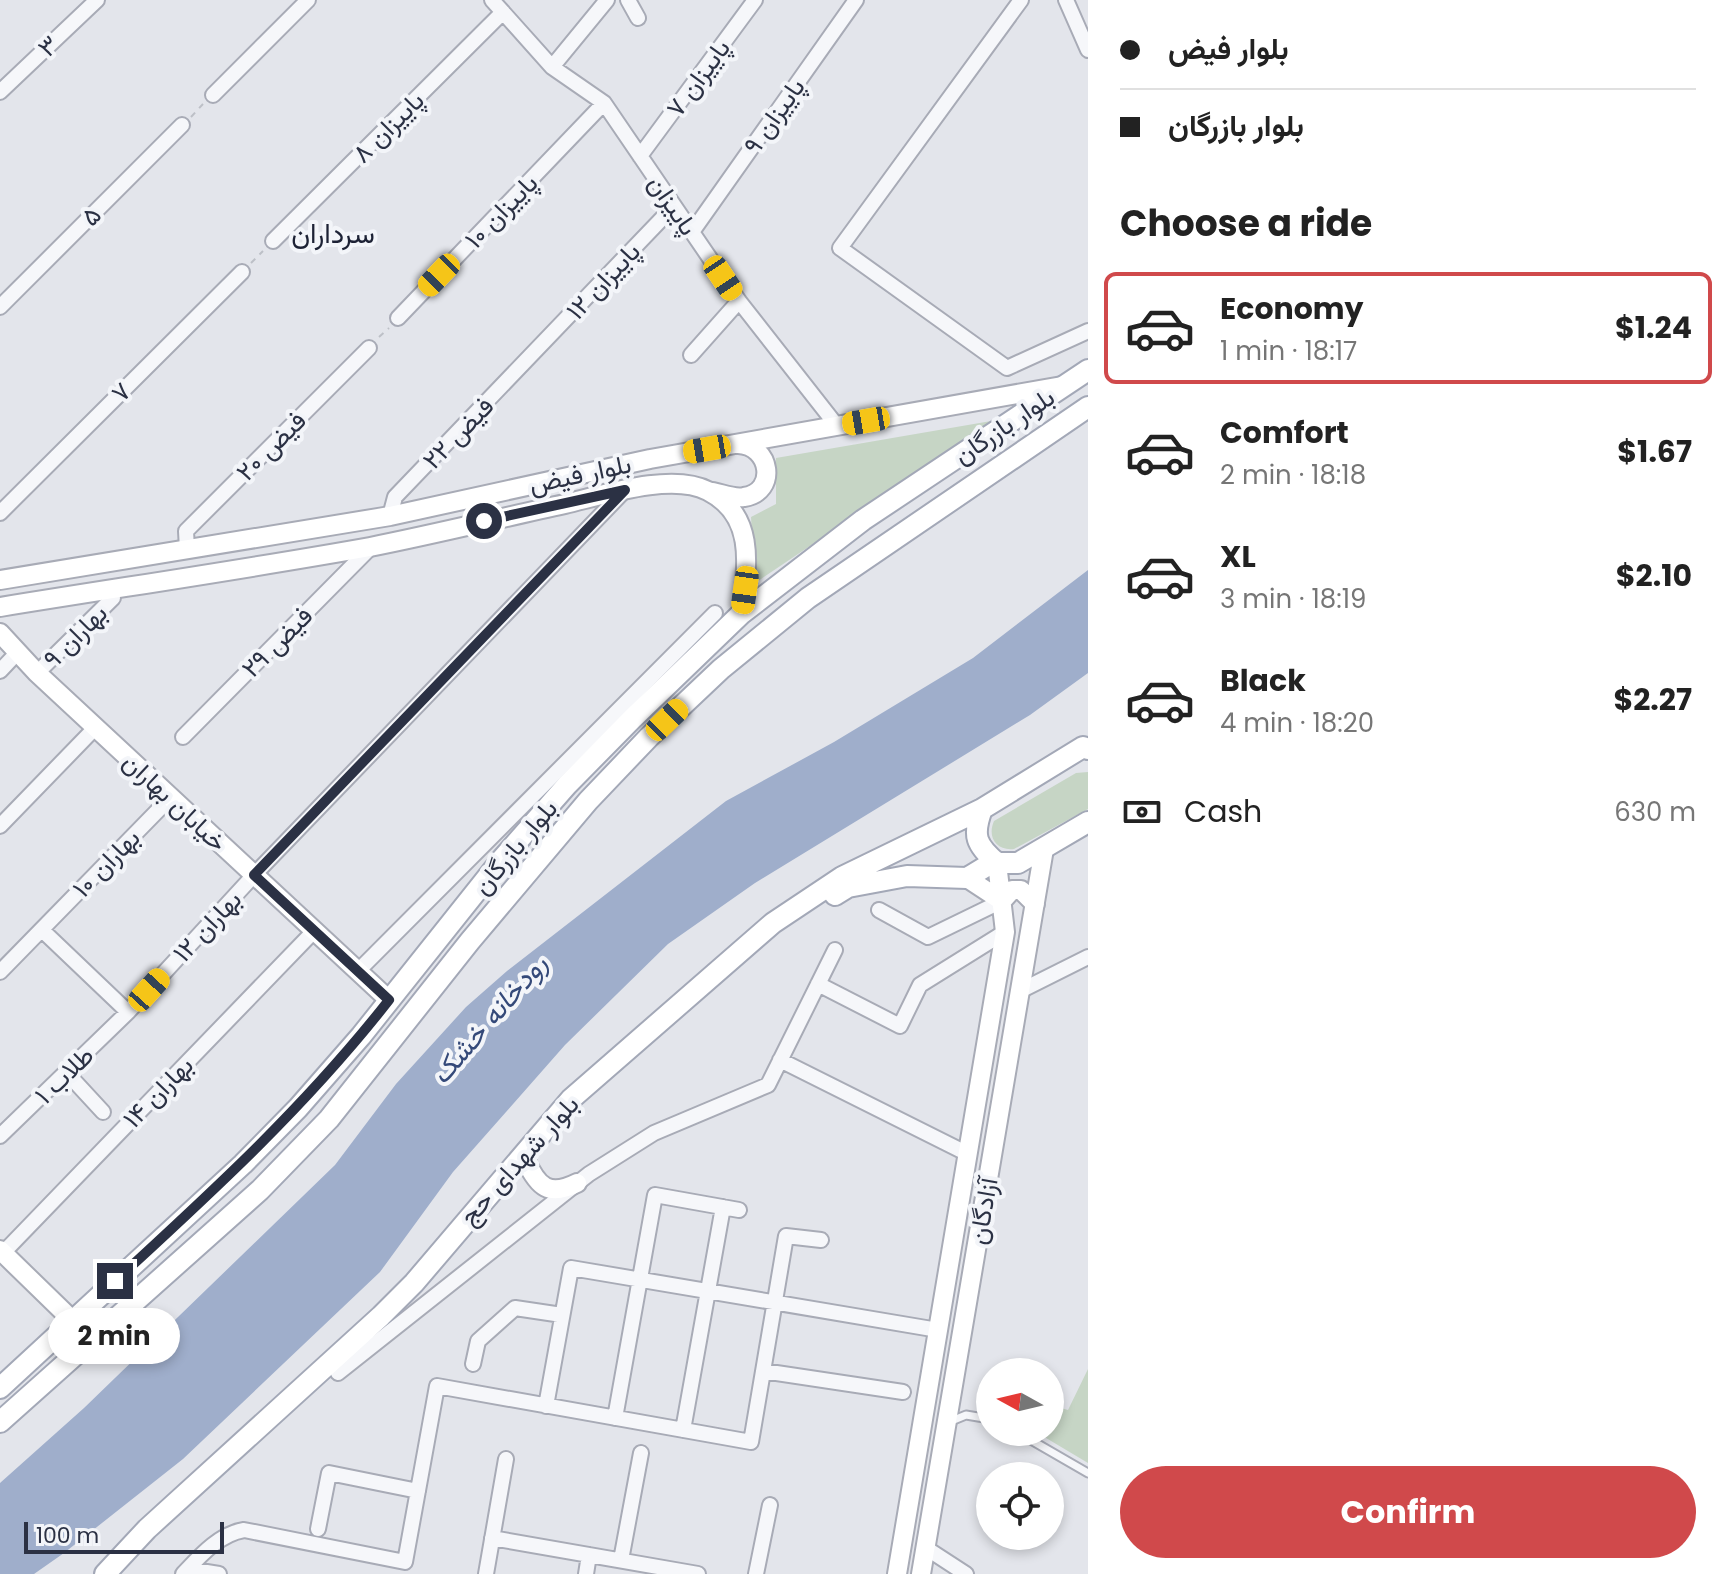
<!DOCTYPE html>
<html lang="en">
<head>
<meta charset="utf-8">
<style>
  body { margin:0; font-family:Poppins,Vazirmatn,sans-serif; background:#f6f6f6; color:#222; height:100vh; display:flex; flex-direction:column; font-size:30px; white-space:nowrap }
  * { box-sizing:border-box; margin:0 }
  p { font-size:26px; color:#767676 }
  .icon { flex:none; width:44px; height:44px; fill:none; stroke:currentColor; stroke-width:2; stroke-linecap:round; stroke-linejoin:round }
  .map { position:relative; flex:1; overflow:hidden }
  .side { display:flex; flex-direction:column; background:#fff; width:640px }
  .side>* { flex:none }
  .hud { display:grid; align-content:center; height:176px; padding:0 32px; background:#fff }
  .needle { width:52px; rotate:278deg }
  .tools { position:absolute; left:976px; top:1358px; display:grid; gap:16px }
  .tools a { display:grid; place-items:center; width:88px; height:88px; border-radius:50%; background:#fff; box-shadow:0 4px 12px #0003; font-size:40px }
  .scale { position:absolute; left:24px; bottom:20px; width:200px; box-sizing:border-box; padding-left:8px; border:4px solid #2b3144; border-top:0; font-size:22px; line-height:28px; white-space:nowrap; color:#2b3144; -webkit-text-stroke:6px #f3f5f9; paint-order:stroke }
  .end { position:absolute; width:36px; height:36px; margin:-18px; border:10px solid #2b3144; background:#fff; box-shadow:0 0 0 4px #fff }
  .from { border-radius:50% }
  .bubble { position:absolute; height:56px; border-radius:28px; background:#fff; box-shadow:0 4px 12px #0003; font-size:26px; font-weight:700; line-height:56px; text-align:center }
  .car { position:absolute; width:24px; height:48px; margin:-24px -12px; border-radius:10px; box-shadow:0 0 6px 2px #0007; background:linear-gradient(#f5c518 24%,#345 0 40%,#f5c518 0 76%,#345 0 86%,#f5c518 0) }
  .hud b { display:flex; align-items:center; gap:28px; height:76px; font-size:30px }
  .hud b+b { border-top:2px solid #e0e0e0 }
  .hud i { width:20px; height:20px; background:#222 }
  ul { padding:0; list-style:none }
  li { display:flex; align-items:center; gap:24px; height:112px; margin:0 16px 12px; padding:0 16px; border:4px solid transparent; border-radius:12px }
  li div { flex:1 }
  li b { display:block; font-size:30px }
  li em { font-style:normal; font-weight:700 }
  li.active { border-color:#d0494b }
  li>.icon { width:72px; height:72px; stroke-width:1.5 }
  h2 { padding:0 32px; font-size:36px; line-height:96px }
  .pay { display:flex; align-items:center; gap:20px; height:88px; padding:0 32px; font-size:30px }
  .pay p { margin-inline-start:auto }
  .primary-button { display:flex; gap:16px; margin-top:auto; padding:16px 32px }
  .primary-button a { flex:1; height:92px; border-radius:48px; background:#d0494b; color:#fff; font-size:32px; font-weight:700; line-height:92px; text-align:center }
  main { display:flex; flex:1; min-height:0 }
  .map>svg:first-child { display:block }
  .green { fill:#c6d5c5 }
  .water { fill:#9faecb }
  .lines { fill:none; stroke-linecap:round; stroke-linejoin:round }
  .lane-casing { stroke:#a8abb6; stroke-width:11 }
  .street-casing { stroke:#a8abb6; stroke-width:18 }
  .secondary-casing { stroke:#a8abb6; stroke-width:22 }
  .primary-casing { stroke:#a3a8b7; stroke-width:24 }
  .path { stroke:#bdc0c7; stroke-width:2; stroke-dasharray:6 6; stroke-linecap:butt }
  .lane { stroke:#f6f7fa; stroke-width:7 }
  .street { stroke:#f6f7fa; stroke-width:14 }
  .secondary { stroke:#fff; stroke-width:18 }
  .primary { stroke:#fff; stroke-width:20 }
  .route { stroke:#2b3144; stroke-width:10 }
  .labels { text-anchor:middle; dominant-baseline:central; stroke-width:8; stroke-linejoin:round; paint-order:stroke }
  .street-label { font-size:26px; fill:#2b3144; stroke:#f3f5f9 }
  .neighbourhood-label { font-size:28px; fill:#1d2235; stroke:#f3f5f9 }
  .water-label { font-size:28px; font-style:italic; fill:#344979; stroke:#f3f5f9 }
</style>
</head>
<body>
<main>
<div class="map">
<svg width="1088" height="1574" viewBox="0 0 1088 1574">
  <rect width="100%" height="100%" fill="#e3e5eb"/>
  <path class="green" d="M997,420L755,583L751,517L776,504V458Z
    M1088,772V809L1014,849C996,851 987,837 994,821L1076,773Z
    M1088,1369V1463L1036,1432H1050V1405L1068,1410Z"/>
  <path class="water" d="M1088,570V673L1030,715L755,883L668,944L565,1045L506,1112L453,1172L380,1272L183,1459L64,1553L34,1574H0V1483L84,1408L335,1165L396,1084L466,1007L507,971L726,801L834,742L973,658Z"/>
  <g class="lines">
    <g class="lane-casing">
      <path id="lane" d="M949,1422L966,1415L990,1419
        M1017,1432L1088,1473"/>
    </g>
    <g class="street-casing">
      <path id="street" d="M492,0L552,67L604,103L739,301L837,426
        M628,0L638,18
        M1021,0L840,248L1007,368L1088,331
        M1066,0L1088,50
        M552,67L607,0
        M0,92L97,0
        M213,95L308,0
        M640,156L755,0
        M692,232L856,0
        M273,241L503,12
        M0,307L182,125
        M398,318L604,103
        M691,355L739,301
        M0,513L242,272
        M390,516L395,497L674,206
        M187,549L186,531L369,348
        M0,671L17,653
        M37,673L113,598
        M183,737L372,546
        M0,826L95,728
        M879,910L928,937L1002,901
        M42,930L128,1012
        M358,971L715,613
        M0,972L171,797
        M818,984L900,1026L920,985L1005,932
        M1020,991L1088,957
        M780,1060L968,1154
        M67,1073L103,1112
        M0,1136L128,1012L254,875L625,490
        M3,1253L314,931
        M473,1364L478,1341L515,1308L562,1315
        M763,1371L903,1392
        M338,1373L589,1174L654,1133L768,1085L835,950
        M546,1406L571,1268L938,1330
        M615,1418L655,1195L739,1210
        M683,1430L723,1207
        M318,1529L329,1473L418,1491
        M492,1538L698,1574
        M926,1548L966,1574
        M621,1560L641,1453
        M188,1569L219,1574
        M183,1574C200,1556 219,1534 244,1530L405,1562L437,1386L751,1442L786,1236L821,1240
        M486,1574L506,1459
        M586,1574L589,1555
        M756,1574L770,1505"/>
    </g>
    <g class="secondary-casing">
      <path id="secondary" d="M713,492C723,494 734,499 744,497C778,492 771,445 738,444
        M0,580L390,516L650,459L1062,386
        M0,607C123,587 247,569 370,547C436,534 500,518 565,504C603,495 672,472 708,491C757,516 747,568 741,614
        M0,633L37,673L389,1000
        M967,878L1002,901L1012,890H1021L1035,904
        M526,1161C538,1187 549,1197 577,1183
        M0,1250L72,1320
        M897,1574L1005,932L997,863
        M921,1574L1044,849"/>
    </g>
    <g class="primary-casing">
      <path id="primary" d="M982,809C972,836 976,845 997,863H1018L1088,822
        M835,895L848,887L907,876L967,878L995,861
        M0,1388L243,1164L298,1108L361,1036L502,859L567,785L633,718L741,614L863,520L1088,370
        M0,1422L260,1190L329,1119L470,941L588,801L649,737L721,669L808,598L1088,407
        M105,1574L147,1529L381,1316L414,1283L571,1099L773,923L842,877L982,809L1083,747L1088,749"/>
    </g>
    <path class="path" d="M191,117L203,104
      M251,263L263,251
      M379,337L389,328"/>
    <use href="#lane" class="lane"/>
    <use href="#street" class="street"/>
    <use href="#secondary" class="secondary"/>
    <use href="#primary" class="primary"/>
  </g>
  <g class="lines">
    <path class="route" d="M115,1281C213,1191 306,1106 389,1000L254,875L625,490L484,521"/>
  </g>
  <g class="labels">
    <g class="street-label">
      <text transform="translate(48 46) rotate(-43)">۳</text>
      <text transform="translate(698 78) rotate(-54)">پاییزان ۷</text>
      <text transform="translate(774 116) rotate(-55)">پاییزان ۹</text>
      <text transform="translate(388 127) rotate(-45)">پاییزان ۸</text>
      <text transform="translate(673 205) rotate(56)">پاییزان</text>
      <text transform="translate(501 211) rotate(-46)">پاییزان ۱۰</text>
      <text transform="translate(91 216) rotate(-45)">۵</text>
      <text transform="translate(603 281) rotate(-47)">پاییزان ۱۲</text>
      <text transform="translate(121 392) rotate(-45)">۷</text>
      <text transform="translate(1004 426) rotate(-34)">بلوار بازرگان</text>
      <text transform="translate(458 433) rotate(-46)">فیض ۲۲</text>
      <text transform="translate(271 446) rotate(-45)">فیض ۲۰</text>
      <text transform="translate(580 474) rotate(-12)">بلوار فیض</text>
      <text transform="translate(75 636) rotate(-45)">بهاران ۹</text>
      <text transform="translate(277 642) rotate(-45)">فیض ۲۹</text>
      <text transform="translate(175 802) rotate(43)">خیابان بهاران</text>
      <text transform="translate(515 847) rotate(-50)">بلوار بازرگان</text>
      <text transform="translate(106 863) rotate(-46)">بهاران ۱۰</text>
      <text transform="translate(207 926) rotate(-47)">بهاران ۱۲</text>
      <text transform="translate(64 1075) rotate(-44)">طلاب ۱</text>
      <text transform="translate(158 1092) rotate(-46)">بهاران ۱۴</text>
      <text transform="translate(519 1160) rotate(-48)">بلوار شهدای حج</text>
      <text transform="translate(983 1211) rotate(-80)">آزادگان</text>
    </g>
    <g class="neighbourhood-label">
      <text x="333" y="233">سرداران</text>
    </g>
    <g class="water-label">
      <text transform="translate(489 1019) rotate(-49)">رودخانه خشک</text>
    </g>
  </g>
</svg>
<div class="tools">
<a><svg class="needle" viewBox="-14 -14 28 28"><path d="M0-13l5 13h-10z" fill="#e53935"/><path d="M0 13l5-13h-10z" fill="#767676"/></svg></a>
<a><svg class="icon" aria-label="locate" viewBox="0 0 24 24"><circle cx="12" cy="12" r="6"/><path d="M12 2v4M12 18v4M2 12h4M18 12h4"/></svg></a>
</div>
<div class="scale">100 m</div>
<i class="end from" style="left:484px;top:521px"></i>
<i class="end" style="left:115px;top:1281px"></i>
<div class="bubble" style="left:48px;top:1308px;width:132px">2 min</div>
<i class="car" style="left:439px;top:275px;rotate:224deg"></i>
<i class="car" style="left:723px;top:278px;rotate:146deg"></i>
<i class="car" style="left:866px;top:421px;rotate:260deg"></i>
<i class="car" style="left:707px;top:449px;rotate:260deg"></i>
<i class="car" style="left:745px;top:590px;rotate:188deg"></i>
<i class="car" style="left:667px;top:720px;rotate:46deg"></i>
<i class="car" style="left:149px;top:990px;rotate:42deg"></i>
</div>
<section class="side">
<div class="hud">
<b><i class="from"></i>بلوار فیض</b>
<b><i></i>بلوار بازرگان</b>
</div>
<h2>Choose a ride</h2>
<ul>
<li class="active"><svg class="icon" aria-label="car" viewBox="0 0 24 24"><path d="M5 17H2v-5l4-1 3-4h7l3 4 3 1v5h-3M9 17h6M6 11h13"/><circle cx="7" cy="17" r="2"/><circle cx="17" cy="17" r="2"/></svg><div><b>Economy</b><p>1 min · 18:17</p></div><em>$1.24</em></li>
<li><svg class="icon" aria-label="car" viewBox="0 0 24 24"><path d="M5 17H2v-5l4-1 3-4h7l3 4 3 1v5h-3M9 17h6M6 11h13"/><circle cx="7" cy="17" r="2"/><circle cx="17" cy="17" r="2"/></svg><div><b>Comfort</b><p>2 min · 18:18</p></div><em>$1.67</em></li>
<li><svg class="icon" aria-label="car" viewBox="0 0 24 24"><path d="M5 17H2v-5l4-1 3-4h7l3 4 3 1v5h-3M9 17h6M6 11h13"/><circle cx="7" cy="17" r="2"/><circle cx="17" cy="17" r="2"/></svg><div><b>XL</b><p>3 min · 18:19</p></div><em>$2.10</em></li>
<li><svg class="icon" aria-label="car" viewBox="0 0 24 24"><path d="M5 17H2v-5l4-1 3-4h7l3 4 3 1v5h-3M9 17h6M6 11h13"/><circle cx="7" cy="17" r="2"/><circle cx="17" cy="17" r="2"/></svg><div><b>Black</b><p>4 min · 18:20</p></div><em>$2.27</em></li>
</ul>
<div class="pay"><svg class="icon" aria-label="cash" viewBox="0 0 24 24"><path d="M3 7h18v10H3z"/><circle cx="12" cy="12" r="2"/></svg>Cash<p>630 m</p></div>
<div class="primary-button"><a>Confirm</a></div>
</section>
</main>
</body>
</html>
